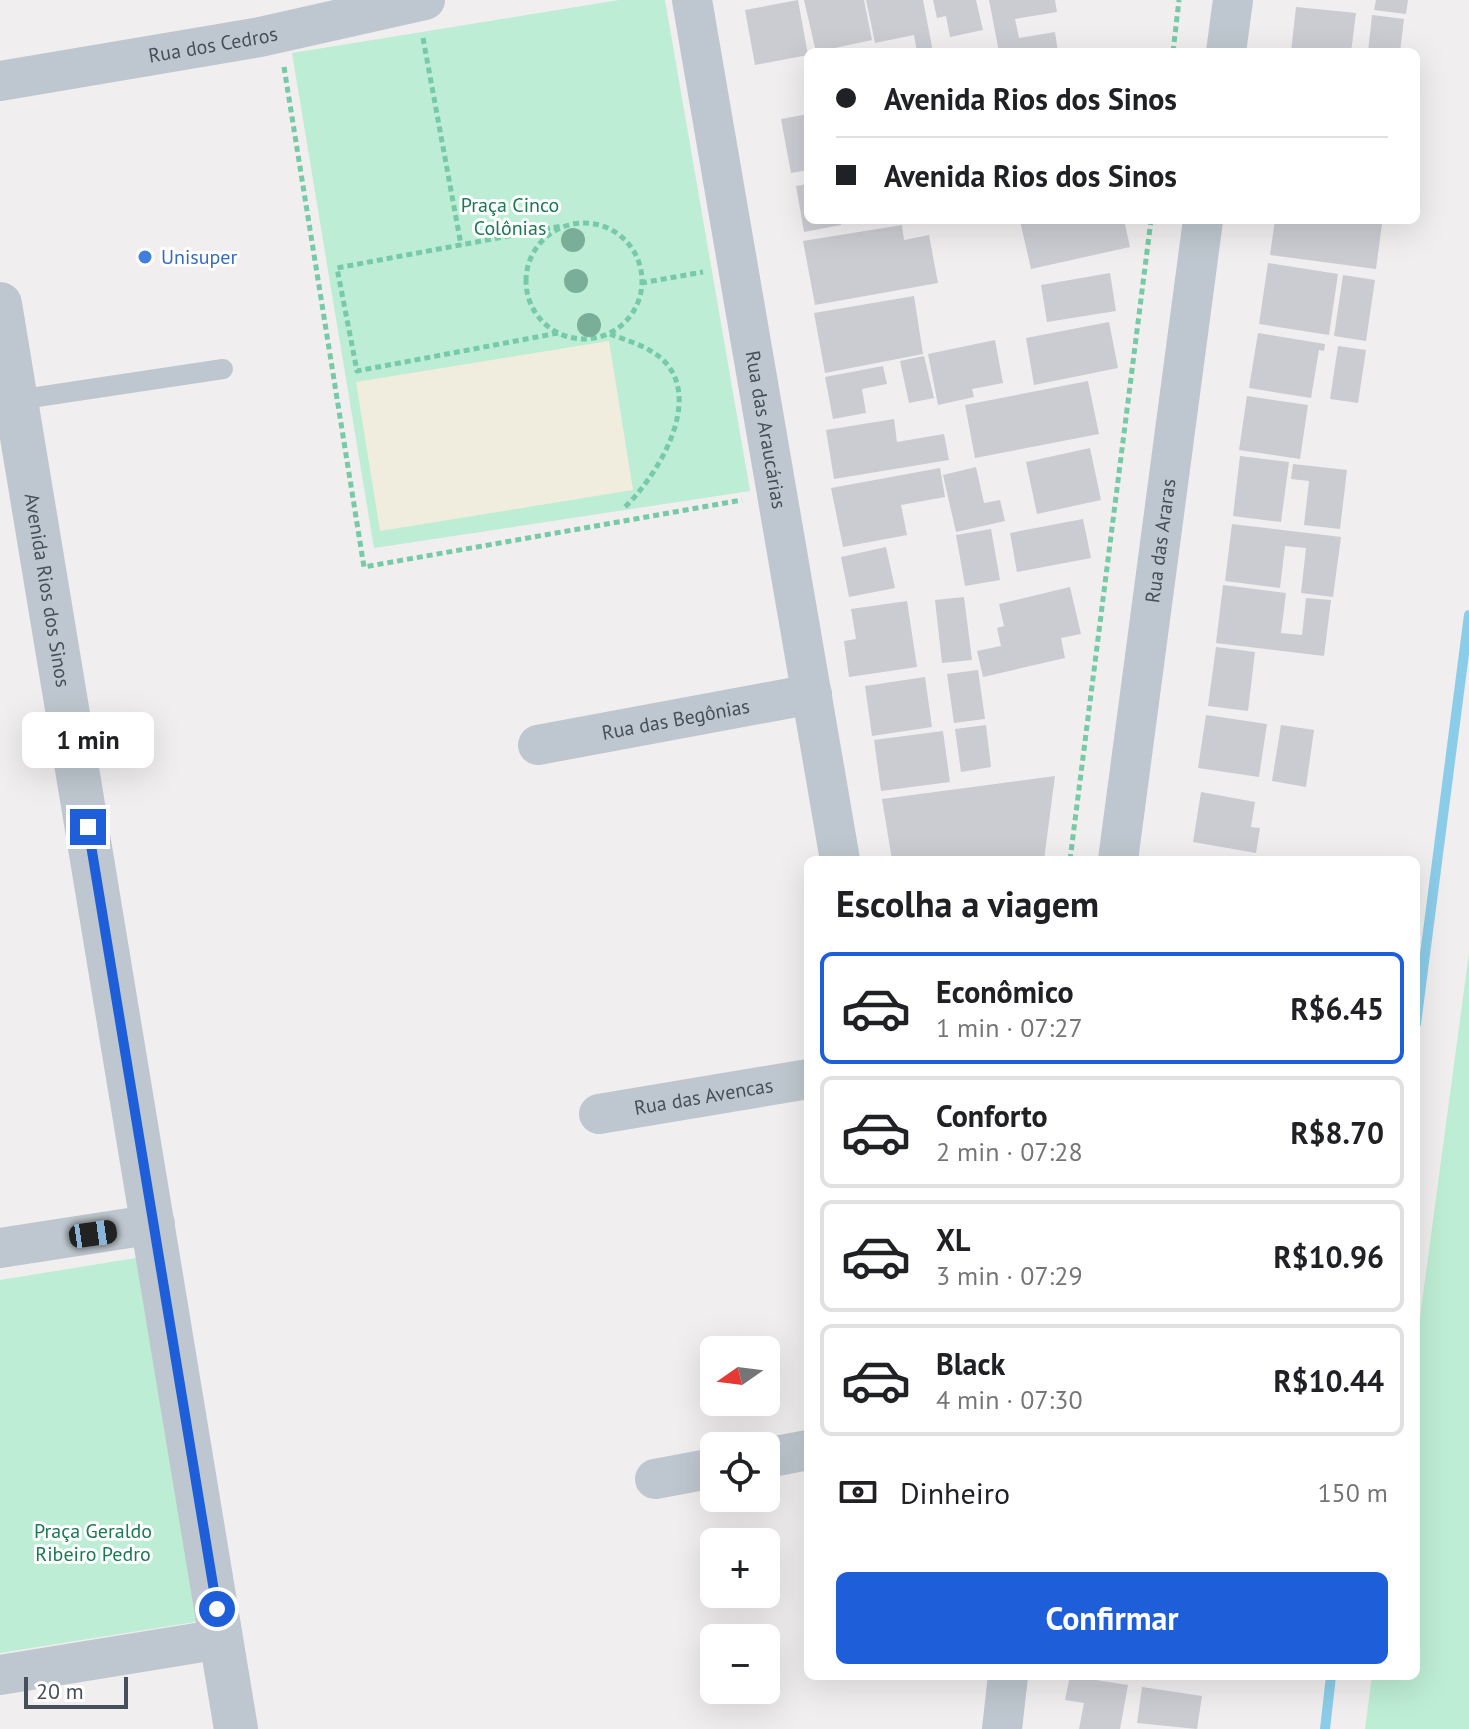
<!DOCTYPE html>
<html lang="pt">
<head>
<meta charset="utf-8">
<style>
  body { margin:0; font-family:"PT Sans",sans-serif; background:#f6f6f6; color:#202124; height:100vh; display:flex; flex-direction:column; font-size:30px; white-space:nowrap }
  * { box-sizing:border-box; margin:0 }
  p { font-size:26px; color:#757577 }
  .icon { flex:none; width:44px; height:44px; fill:none; stroke:currentColor; stroke-width:2; stroke-linecap:round; stroke-linejoin:round }
  .map { position:relative; flex:1; overflow:hidden }
  .details { position:absolute; left:804px; top:856px; width:616px; height:824px; display:flex; flex-direction:column; background:#fff; border-radius:12px; box-shadow:0 8px 32px #0002 }
  .details>* { flex:none }
  .banner { position:absolute; left:804px; top:48px; width:616px; height:176px; border-radius:12px; box-shadow:0 8px 32px #0002; display:grid; align-content:center; height:176px; padding:0 32px; background:#fff }
  .needle { width:52px; rotate:256deg }
  .fabs { position:absolute; left:700px; top:1336px; display:grid; gap:16px }
  .fabs a { display:grid; place-items:center; width:80px; height:80px; border-radius:12px; background:#fff; box-shadow:0 8px 32px #0002; font-size:40px }
  .scale { position:absolute; left:24px; bottom:20px; width:104px; box-sizing:border-box; padding-left:8px; border:4px solid #464f5a; border-top:0; font-size:22px; line-height:28px; white-space:nowrap; color:#464f5a; -webkit-text-stroke:6px #fff; paint-order:stroke }
  .end { position:absolute; width:36px; height:36px; margin:-18px; border:10px solid #1e5fd9; background:#fff; box-shadow:0 0 0 4px #fff }
  .from { border-radius:50% }
  .bubble { position:absolute; height:56px; border-radius:12px; background:#fff; box-shadow:0 8px 32px #0002; font-size:26px; font-weight:700; line-height:56px; text-align:center }
  .car { position:absolute; width:24px; height:48px; margin:-24px -12px; border-radius:10px; box-shadow:0 0 6px 2px #0007; background:linear-gradient(#222 24%,#8ab4d8 0 40%,#222 0 76%,#8ab4d8 0 86%,#222 0) }
  .banner b { display:flex; align-items:center; gap:28px; height:76px; font-size:30px }
  .banner b+b { border-top:2px solid #e0e0e0 }
  .banner i { width:20px; height:20px; background:#202124 }
  ul { padding:0; list-style:none }
  li { display:flex; align-items:center; gap:24px; height:112px; margin:0 16px 12px; padding:0 16px; border:4px solid #e0e0e0; border-radius:12px }
  li div { flex:1 }
  li b { display:block; font-size:30px }
  li em { font-style:normal; font-weight:700 }
  li.on { border-color:#1e5fd9 }
  li>.icon { width:72px; height:72px; stroke-width:1.5 }
  h2 { padding:0 32px; font-size:36px; line-height:96px }
  .pay { display:flex; align-items:center; gap:20px; height:88px; padding:0 32px; font-size:30px }
  .pay p { margin-inline-start:auto }
  .cta { display:flex; gap:16px; margin-top:auto; padding:16px 32px }
  .cta a { flex:1; height:92px; border-radius:12px; background:#1e5fd9; color:#fff; font-size:32px; font-weight:700; line-height:92px; text-align:center }
  .map>svg:first-child { display:block }
  .green { fill:#bdedd4 }
  .sand { fill:#f1edde }
  .lines { fill:none; stroke-linecap:round; stroke-linejoin:round }
  .stream { stroke:#8bcde9; stroke-width:10 }
  .building { fill:#cbccd2 }
  .path { stroke:#76caa8; stroke-width:5; stroke-dasharray:6 4; stroke-linecap:butt }
  .service { stroke:#bec7cf; stroke-width:20 }
  .minor { stroke:#bec7cf; stroke-width:40 }
  .tertiary { stroke:#bec7cf; stroke-width:44 }
  .tree { fill:#7aae98 }
  .route { stroke:#1e5fd9; stroke-width:10 }
  .shop-dot { fill:#3f7fe0; stroke:#fff; stroke-width:3 }
  .labels { text-anchor:middle; dominant-baseline:central; stroke-width:6; stroke-linejoin:round; paint-order:stroke }
  .street-label { font-size:20px; fill:#464f5a; stroke:#fff }
  .park-label { font-size:20px; fill:#1a7952; stroke:#fff }
  .shop-label { font-size:20px; fill:#366cbe; stroke:#fff; text-anchor:start }
</style>
</head>
<body>
<div class="map">
<svg width="1469" height="1729" viewBox="0 0 1469 1729">
  <rect width="100%" height="100%" fill="#f0eeee"/>
  <path class="green" d="M619,0H665L750,491L374,548L292,53Z
    M1469,953V1729H1365L1372,1676H1416V1347Z
    M142,1257L201,1621L0,1653V1280Z"/>
  <path class="sand" d="M609,341L633,490L380,531L356,382Z"/>
  <g class="lines">
    <path class="stream" d="M1416,1024L1469,615
      M1325,1729L1331,1676"/>
  </g>
  <path class="building" d="M798,0L808,55L755,65L745,10Z
    M804,0H864L872,40L816,52Z
    M866,0H923L933,52H917L914,35L875,43Z
    M933,0H976L983,30L950,37L946,16L937,18Z
    M989,0H1055L1057,12L1015,19L1019,38L1055,32L1058,52H999Z
    M1376,0H1408L1406,14L1374,10Z
    M1296,7L1356,13L1351,52H1291Z
    M1372,15L1404,19L1400,52H1368Z
    M808,114V170L791,173L781,119Z
    M808,184V220H841V225L804,232L796,186Z
    M1124,220L1130,247L1031,269L1020,221Z
    M1275,220H1348L1382,224L1376,269L1270,255Z
    M902,225L904,240L929,235L938,283L815,305L803,241Z
    M1268,263L1338,274L1329,335L1259,324Z
    M1110,273L1116,311L1047,322L1041,285Z
    M1343,275L1375,280L1366,341L1334,336Z
    M914,296L923,354L825,373L814,313Z
    M1109,322L1118,368L1034,385L1026,338Z
    M1258,333L1325,344L1324,351L1319,350L1311,398L1249,388Z
    M995,340L1003,383L972,389L974,397L938,405L928,354Z
    M1338,346L1366,350L1358,403L1330,399Z
    M924,356L934,398L909,403L900,361Z
    M883,366L887,384L862,389L866,413L833,419L825,377Z
    M1088,381L1099,434L975,458L965,405Z
    M1247,396L1308,405L1300,459L1239,450Z
    M894,419L897,442L944,434L949,460L834,479L826,430Z
    M1090,448L1101,500L1037,514L1026,462Z
    M1240,456L1289,462L1281,522L1233,516Z
    M1293,464L1347,470L1340,529L1304,525L1309,481L1291,479Z
    M976,467L984,503L1000,500L1005,521L956,532L943,475Z
    M940,468L945,497L901,505L907,535L843,547L831,488Z
    M1083,519L1091,558L1017,572L1010,533Z
    M1232,524L1341,537L1333,597L1301,593L1306,548L1285,546L1280,588L1225,581Z
    M991,529L1000,580L965,586L956,535Z
    M886,547L895,588L849,597L841,557Z
    M1223,585L1286,593L1281,633L1302,635L1306,598L1331,600L1324,656L1216,643Z
    M1070,587L1081,634L1061,638L1065,658L983,677L977,651L1001,646L997,628L1004,626L999,604Z
    M964,597L972,660L942,663L935,600Z
    M907,601L917,667L849,677L844,641L856,639L851,609Z
    M1216,647L1255,652L1248,711L1208,706Z
    M978,670L985,719L954,723L947,674Z
    M925,677L932,727L872,736L865,686Z
    M1206,715L1267,724L1259,777L1198,768Z
    M986,725L991,767L961,772L955,729Z
    M1281,725L1314,730L1306,787L1272,781Z
    M943,731L950,782L881,791L874,740Z
    M1055,776L1044,860H892L882,799Z
    M1201,792L1255,802L1251,827L1260,828L1256,853L1193,842Z
    M1070,1676L1128,1685L1120,1729H1079L1084,1703L1065,1700Z
    M1142,1687L1202,1696L1197,1729L1137,1723Z"/>
  <g class="lines">
    <path class="path" d="M423,38L461,245
      M1173,52L1179,0
      M284,67L364,567L742,500
      M526 281a58 58 0 1 1 116 0a58 58 0 1 1-116 0Z
      M641,283L703,272
      M558,333L357,371L337,268L562,226
      M610,334C628,341 651,347 665,362C703,403 656,478 623,509
      M1070,860L1151,220"/>
    <path class="service" d="M17,400L223,369"/>
    <g class="minor">
      <path id="s1" d="M692,0L840,860"/>
      <path d="M1226,52L1233,0"/>
      <path id="s2" d="M0,81L260,37L425,0"/>
      <path id="s3" d="M538,745L812,694"/>
      <path id="s4" d="M1118,860L1203,220"/>
      <path id="s5" d="M599,1114L808,1079"/>
      <path d="M0,1248L155,1224"/>
      <path d="M766,1458L808,1450"/>
      <path d="M655,1479L714,1468"/>
      <path d="M0,1675L221,1639"/>
      <path d="M1002,1729L1008,1676"/>
    </g>
    <path class="tertiary" id="s6" d="M0,304L236,1729"/>
  </g>
  <g class="tree">
    <circle cx="573" cy="240" r="12"/>
    <circle cx="576" cy="281" r="12"/>
    <circle cx="589" cy="325" r="12"/>
  </g>
  <g class="lines">
    <path class="route" d="M88,827L217,1609"/>
  </g>
  <circle class="shop-dot" cx="145" cy="257" r="8"/>
  <g class="labels">
    <g class="street-label">
      <text stroke="none"><textPath href="#s2" startOffset="216">Rua dos Cedros</textPath></text>
      <text stroke="none"><textPath href="#s1" startOffset="436">Rua das Araucárias</textPath></text>
      <text stroke="none"><textPath href="#s4" startOffset="322">Rua das Araras</textPath></text>
      <text stroke="none"><textPath href="#s6" startOffset="290">Avenida Rios dos Sinos</textPath></text>
      <text stroke="none"><textPath href="#s3" startOffset="140">Rua das Begônias</textPath></text>
      <text stroke="none"><textPath href="#s5" startOffset="106">Rua das Avencas</textPath></text>
    </g>
    <g class="park-label">
      <text x="510" y="205">Praça Cinco<tspan x="510" dy="23">Colônias</tspan></text>
      <text x="93" y="1531">Praça Geraldo<tspan x="93" dy="23">Ribeiro Pedro</tspan></text>
    </g>
    <g class="shop-label">
      <text x="161" y="257">Unisuper</text>
    </g>
  </g>
</svg>
<div class="fabs">
<a><svg class="needle" viewBox="-14 -14 28 28"><path d="M0-13l5 13h-10z" fill="#e53935"/><path d="M0 13l5-13h-10z" fill="#757577"/></svg></a>
<a><svg class="icon" aria-label="locate" viewBox="0 0 24 24"><circle cx="12" cy="12" r="6"/><path d="M12 2v4M12 18v4M2 12h4M18 12h4"/></svg></a>
<a>+</a>
<a>−</a>
</div>
<div class="scale">20 m</div>
<i class="end from" style="left:217px;top:1609px"></i>
<i class="end" style="left:88px;top:827px"></i>
<div class="bubble" style="left:22px;top:712px;width:132px">1 min</div>
<i class="car" style="left:93px;top:1234px;rotate:82deg"></i>
<div class="banner">
<b><i class="from"></i>Avenida Rios dos Sinos</b>
<b><i></i>Avenida Rios dos Sinos</b>
</div>
<section class="details">
<h2>Escolha a viagem</h2>
<ul>
<li class="on"><svg class="icon" aria-label="car" viewBox="0 0 24 24"><path d="M5 17H2v-5l4-1 3-4h7l3 4 3 1v5h-3M9 17h6M6 11h13"/><circle cx="7" cy="17" r="2"/><circle cx="17" cy="17" r="2"/></svg><div><b>Econômico</b><p>1 min · 07:27</p></div><em>R$6.45</em></li>
<li><svg class="icon" aria-label="car" viewBox="0 0 24 24"><path d="M5 17H2v-5l4-1 3-4h7l3 4 3 1v5h-3M9 17h6M6 11h13"/><circle cx="7" cy="17" r="2"/><circle cx="17" cy="17" r="2"/></svg><div><b>Conforto</b><p>2 min · 07:28</p></div><em>R$8.70</em></li>
<li><svg class="icon" aria-label="car" viewBox="0 0 24 24"><path d="M5 17H2v-5l4-1 3-4h7l3 4 3 1v5h-3M9 17h6M6 11h13"/><circle cx="7" cy="17" r="2"/><circle cx="17" cy="17" r="2"/></svg><div><b>XL</b><p>3 min · 07:29</p></div><em>R$10.96</em></li>
<li><svg class="icon" aria-label="car" viewBox="0 0 24 24"><path d="M5 17H2v-5l4-1 3-4h7l3 4 3 1v5h-3M9 17h6M6 11h13"/><circle cx="7" cy="17" r="2"/><circle cx="17" cy="17" r="2"/></svg><div><b>Black</b><p>4 min · 07:30</p></div><em>R$10.44</em></li>
</ul>
<div class="pay"><svg class="icon" aria-label="cash" viewBox="0 0 24 24"><path d="M3 7h18v10H3z"/><circle cx="12" cy="12" r="2"/></svg>Dinheiro<p>150 m</p></div>
<div class="cta"><a>Confirmar</a></div>
</section>
</div>
</body>
</html>
